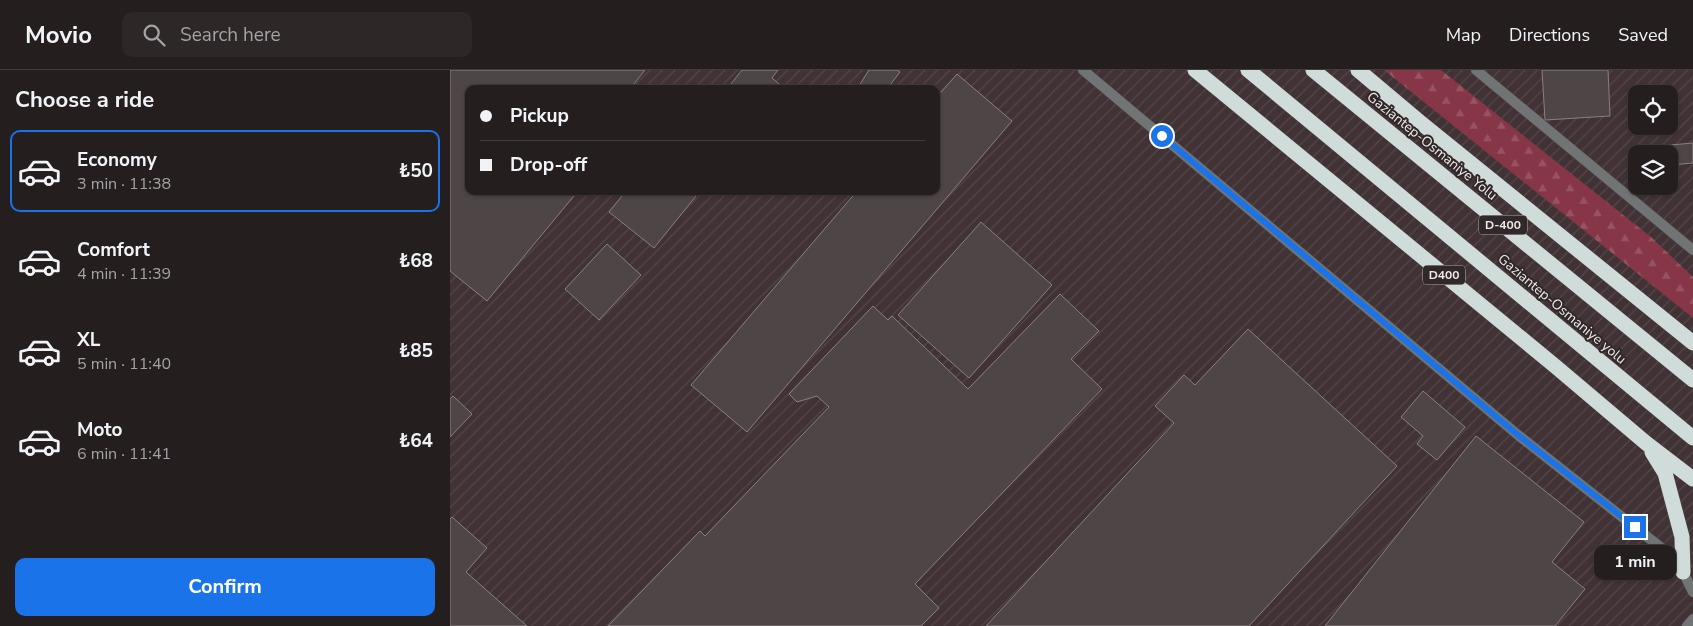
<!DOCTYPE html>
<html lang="en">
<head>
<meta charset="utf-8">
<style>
  body { margin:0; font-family:"Nunito Sans",sans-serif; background:#2d2728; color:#f1f3f6; height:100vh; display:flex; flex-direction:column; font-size:19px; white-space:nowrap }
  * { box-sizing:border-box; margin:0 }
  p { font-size:16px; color:#a3a2a4 }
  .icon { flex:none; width:28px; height:28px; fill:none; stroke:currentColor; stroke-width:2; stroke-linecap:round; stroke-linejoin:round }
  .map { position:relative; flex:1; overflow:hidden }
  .sheet { display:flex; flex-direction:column; background:#251e1f; width:450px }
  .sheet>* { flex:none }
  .top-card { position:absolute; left:15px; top:15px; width:475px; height:110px; border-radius:10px; box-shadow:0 1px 4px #0004,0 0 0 1px #423c3d; display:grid; align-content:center; height:110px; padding:0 15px; background:#251e1f }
  .buttons { position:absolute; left:1178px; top:15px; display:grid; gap:10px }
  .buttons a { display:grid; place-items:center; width:50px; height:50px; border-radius:10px; background:#251e1f; box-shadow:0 1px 4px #0004,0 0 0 1px #423c3d; font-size:25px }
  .end { position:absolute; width:22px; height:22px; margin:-11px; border:6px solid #1a73e8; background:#fff; box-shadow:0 0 0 2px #fff }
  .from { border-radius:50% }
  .bubble { position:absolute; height:35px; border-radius:10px; background:#251e1f; box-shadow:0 1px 4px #0004,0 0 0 1px #423c3d; font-size:16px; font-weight:700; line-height:35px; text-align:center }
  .top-card b { display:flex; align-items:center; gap:18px; height:48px; font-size:19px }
  .top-card b+b { border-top:1px solid #423c3d }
  .top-card i { width:12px; height:12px; background:#f1f3f6 }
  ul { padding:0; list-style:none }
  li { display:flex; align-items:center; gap:15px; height:82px; margin:0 10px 8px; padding:0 5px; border:2px solid transparent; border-radius:10px }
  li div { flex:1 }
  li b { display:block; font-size:19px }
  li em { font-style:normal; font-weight:700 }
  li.on { border-color:#1a73e8 }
  li>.icon { width:45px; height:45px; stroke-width:1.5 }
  h2 { padding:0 15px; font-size:22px; line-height:60px }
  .action { display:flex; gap:10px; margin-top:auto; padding:10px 15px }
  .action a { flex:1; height:58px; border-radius:10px; background:#1a73e8; color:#fff; font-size:20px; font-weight:700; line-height:58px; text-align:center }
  header { display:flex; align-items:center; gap:30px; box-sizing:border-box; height:70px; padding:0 25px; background:#251e1f; border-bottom:1px solid #423c3d }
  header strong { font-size:24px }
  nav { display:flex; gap:28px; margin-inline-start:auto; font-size:18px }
  .search { width:350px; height:45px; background:#2d2728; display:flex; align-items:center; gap:12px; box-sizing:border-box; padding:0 18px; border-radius:10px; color:#a3a2a4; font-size:19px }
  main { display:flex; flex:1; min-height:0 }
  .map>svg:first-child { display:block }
  .industrial { fill:url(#industrial-furrows); fill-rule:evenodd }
  .forest { fill:url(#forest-firs) }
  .building { fill:#4e4546; stroke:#8b8081 }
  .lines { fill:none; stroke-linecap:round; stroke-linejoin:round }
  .street-casing { stroke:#4c4344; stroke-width:11 }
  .highway-casing { stroke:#4c4344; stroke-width:16 }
  .street { stroke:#707474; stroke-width:10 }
  .highway { stroke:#d0dcda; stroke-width:15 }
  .route { stroke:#1a73e8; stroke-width:6 }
  .labels { text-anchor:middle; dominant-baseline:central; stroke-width:4; stroke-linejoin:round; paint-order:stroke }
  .shield { fill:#312829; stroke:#b7b0b0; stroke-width:1 }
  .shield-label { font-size:12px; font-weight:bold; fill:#f0eaea }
  .street-label { font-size:14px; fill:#f0eaea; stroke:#312829 }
</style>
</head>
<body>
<header>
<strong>Movio</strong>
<div class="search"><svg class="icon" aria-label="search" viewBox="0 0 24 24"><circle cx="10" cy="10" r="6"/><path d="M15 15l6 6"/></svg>Search here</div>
<nav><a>Map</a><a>Directions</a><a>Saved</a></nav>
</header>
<main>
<section class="sheet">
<h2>Choose a ride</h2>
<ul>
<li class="on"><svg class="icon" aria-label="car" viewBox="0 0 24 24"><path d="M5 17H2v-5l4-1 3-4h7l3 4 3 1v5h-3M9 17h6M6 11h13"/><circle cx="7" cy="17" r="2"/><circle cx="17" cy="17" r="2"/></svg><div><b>Economy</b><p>3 min · 11:38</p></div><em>₺50</em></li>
<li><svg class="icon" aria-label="car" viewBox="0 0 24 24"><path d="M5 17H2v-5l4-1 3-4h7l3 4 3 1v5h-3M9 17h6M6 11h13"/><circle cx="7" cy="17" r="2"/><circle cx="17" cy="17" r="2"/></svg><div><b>Comfort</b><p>4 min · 11:39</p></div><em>₺68</em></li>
<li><svg class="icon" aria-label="car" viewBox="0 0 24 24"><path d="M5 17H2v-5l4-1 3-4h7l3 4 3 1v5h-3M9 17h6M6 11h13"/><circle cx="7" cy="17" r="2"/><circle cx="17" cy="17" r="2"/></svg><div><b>XL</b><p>5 min · 11:40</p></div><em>₺85</em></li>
<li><svg class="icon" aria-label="car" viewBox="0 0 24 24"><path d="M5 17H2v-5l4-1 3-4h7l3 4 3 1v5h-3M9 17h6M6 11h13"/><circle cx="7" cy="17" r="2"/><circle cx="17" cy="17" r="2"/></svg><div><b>Moto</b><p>6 min · 11:41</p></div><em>₺64</em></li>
</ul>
<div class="action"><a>Confirm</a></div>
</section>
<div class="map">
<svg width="1243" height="556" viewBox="0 0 1243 556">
  <defs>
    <pattern id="industrial-furrows" width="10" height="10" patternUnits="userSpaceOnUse" patternTransform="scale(1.25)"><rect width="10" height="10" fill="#413335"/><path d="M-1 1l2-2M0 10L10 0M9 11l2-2" fill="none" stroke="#544749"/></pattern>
    <pattern id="forest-firs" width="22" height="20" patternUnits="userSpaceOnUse" patternTransform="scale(1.25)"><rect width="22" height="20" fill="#863647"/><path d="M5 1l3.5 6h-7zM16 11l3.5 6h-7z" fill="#975362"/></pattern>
  </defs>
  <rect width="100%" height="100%" fill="#312829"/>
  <path class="industrial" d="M0,0H1243V556H0ZM19,19H486V121H19ZM1186,24H1219V56H1186ZM1186,84H1219V116H1186Z"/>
  <path class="forest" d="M934,0H991L1201,167L1243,207V248Z"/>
  <path class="building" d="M0,0H195L180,19H19V121H128L37,231L0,201Z
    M292,0H328L322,8L334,18L277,19Z
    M419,0H447L450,2L437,19H407Z
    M1092,0H1158L1160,46L1095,50Z
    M507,4L562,51L297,362L241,315L407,121H486V28Z
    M1243,73V93L1219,95V84H1210L1209,76Z
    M176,121H250L204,178L159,142Z
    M531,152L602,215L519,308L448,245Z
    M157,174L191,205L149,250L115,219Z
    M610,224L649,261L621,289L652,319L465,514L489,538L471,556H158L250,461L255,466L379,337L367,326L347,332L339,324L423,236L438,250L442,246L518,319Z
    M798,259L947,396L799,556H536L724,353L705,336L734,305L745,315Z
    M973,321L1015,357L987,390L967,374L973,366L951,347Z
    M3,326L22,344L0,367V329Z
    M1026,366L1134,452L1102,492L1135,519L1105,556H875Z
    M2,447L37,478L16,502L77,556H0V449Z"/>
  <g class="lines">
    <g class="street-casing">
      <path id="street" d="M633,0L1068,365L1214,480L1233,502L1243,522
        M1026,0L1243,180
        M1237,556L1243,549"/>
    </g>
    <g class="highway-casing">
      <path id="highway" d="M745,0L1105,296L1196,373L1243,409
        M798,0L1243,368
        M863,0L1243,310
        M908,0L971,53L1243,273
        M1202,382L1215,403L1232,467L1233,502"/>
    </g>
    <use href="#street" class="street"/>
    <use href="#highway" class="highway"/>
  </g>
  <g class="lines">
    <path class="route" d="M712,66L1068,365L1185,457"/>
  </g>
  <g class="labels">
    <g class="shield">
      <rect x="1029" y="145.5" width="48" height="19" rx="4"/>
      <rect x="973" y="195.5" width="42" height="19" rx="4"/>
    </g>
    <g class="shield-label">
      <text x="1053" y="155">D-400</text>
      <text x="994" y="205">D400</text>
    </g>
    <g class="street-label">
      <text transform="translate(982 76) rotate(39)">Gaziantep-Osmaniye Yolu</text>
      <text transform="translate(1112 239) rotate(40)">Gaziantep-Osmaniye yolu</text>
    </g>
  </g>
</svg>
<div class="buttons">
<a><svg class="icon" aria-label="locate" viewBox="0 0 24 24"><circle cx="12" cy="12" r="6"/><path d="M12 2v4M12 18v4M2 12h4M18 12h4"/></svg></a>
<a><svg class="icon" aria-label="layers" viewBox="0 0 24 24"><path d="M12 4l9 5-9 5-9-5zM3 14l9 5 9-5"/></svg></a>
</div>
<i class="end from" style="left:712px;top:66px"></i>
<i class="end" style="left:1185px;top:457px"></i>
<div class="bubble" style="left:1144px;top:475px;width:82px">1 min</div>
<div class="top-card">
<b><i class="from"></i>Pickup</b>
<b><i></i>Drop-off</b>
</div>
</div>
</main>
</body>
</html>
